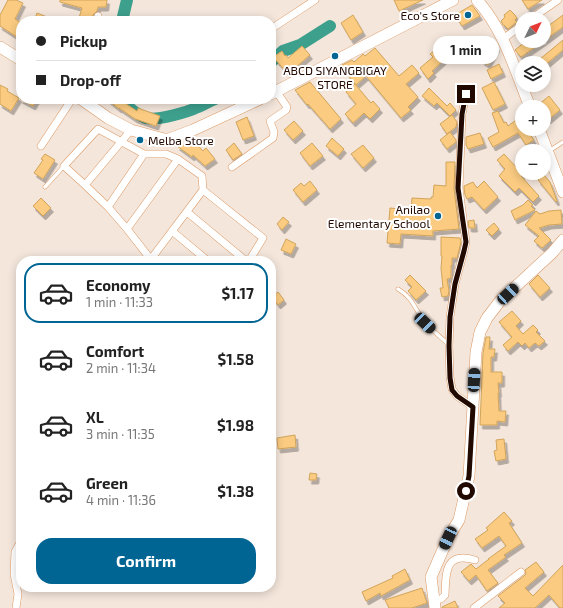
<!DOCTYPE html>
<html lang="en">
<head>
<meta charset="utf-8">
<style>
  body { margin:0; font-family:"Exo 2",sans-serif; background:#f6f6f6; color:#222; height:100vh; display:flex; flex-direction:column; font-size:15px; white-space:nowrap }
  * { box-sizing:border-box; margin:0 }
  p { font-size:13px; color:#767676 }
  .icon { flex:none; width:22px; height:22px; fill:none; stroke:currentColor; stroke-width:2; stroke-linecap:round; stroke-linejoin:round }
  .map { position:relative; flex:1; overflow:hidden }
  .panel { position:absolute; left:16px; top:256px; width:260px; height:336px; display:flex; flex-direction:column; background:#fff; border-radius:16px; box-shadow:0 2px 10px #0003 }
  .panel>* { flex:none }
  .banner { position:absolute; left:16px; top:16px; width:260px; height:88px; border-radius:16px; box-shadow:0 2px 10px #0003; display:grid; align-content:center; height:88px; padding:0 20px; background:#fff }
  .needle { width:26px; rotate:47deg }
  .fabs { position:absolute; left:515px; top:12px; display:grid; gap:8px }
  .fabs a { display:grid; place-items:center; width:36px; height:36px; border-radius:50%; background:#fff; box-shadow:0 2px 10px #0003; font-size:20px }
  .end { position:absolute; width:18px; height:18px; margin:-9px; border:5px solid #220900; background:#fff; box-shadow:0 0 0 2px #fff }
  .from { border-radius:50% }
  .bubble { position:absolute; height:28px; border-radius:14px; background:#fff; box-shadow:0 2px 10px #0003; font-size:13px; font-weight:700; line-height:28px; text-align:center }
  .car { position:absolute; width:12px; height:24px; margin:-12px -6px; border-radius:5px; box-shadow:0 0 3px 1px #0007; background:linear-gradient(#222 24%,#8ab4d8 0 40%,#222 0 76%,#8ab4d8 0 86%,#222 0) }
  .banner b { display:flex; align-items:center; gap:14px; height:38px; font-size:15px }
  .banner b+b { border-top:1px solid #e0e0e0 }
  .banner i { width:10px; height:10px; background:#222 }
  ul { padding:7px 0 0; list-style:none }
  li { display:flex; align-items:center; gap:12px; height:60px; margin:0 8px 6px; padding:0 12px; border:2px solid transparent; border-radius:16px }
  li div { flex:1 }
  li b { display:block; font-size:15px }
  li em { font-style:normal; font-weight:700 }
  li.current { border-color:#006593 }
  li>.icon { width:36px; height:36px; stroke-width:1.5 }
  .button { display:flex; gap:8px; margin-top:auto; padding:8px 20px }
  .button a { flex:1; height:46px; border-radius:16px; background:#006593; color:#fff; font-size:16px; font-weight:700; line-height:46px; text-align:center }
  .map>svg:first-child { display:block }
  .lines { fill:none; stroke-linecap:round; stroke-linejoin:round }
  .river { stroke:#3da08d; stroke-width:12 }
  .building { fill:#facb81; stroke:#d1a45a; filter:url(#shadow) }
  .service-casing { stroke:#dc9863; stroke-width:4.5 }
  .minor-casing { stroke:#dc9863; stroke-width:8 }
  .secondary-casing { stroke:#dc9863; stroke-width:12 }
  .service { stroke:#fff; stroke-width:3.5 }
  .minor { stroke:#fff; stroke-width:7 }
  .secondary { stroke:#fff; stroke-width:11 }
  .route { stroke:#220900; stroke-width:5 }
  .poi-dot { fill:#006593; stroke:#fff; stroke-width:1.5 }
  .labels { text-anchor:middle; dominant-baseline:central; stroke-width:4; stroke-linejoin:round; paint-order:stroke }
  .poi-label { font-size:12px; fill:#220900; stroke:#fff; text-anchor:end }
</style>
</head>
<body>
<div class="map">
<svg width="563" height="608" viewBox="0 0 563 608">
  <defs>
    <filter id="shadow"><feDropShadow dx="2.5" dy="4" stdDeviation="0" flood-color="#0004"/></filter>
  </defs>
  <rect width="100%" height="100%" fill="#f4e6db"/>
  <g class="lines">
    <path class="river" d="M122,21L127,0
      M271,62L283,51L300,45L330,26
      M122,99C127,107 137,115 146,118C157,121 188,112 198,107C204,105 209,101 215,99"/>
  </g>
  <path class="building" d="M8,0H16L23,3L15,19L21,23V30L17,37L0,26V15Z
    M60,0H107L106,7H98L97,11L93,15L92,21H78L82,8L60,2Z
    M394,0H423L399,11Z
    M522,0H542L528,9Z
    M472,5L480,16L462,26L455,15Z
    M510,10L515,15L517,18L515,20L517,22L508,29L504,25H503L501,21L505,17L504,15Z
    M37,13L57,21H34Z
    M353,15L363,32L351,40L341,23Z
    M563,15V27L544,41V29Z
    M450,37L454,41L448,47L444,42Z
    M563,40V50L544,66V63H535Z
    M441,41L445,46L440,50L436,45Z
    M526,41H544L521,57L515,50Z
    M491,44L497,47L488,65L482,61Z
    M302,46L310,55L288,74L273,57L282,51L285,56L286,55L288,58Z
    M375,48L399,76L412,65L419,73L406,84L418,97L408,107L411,110L401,118L366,76L356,85L347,74L349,73L342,65L352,60L354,62L362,55L363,54L365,56Z
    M437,49L445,59L432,71L434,73L428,79L420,68L433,57L430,54Z
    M499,64L503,73L491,79L487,70Z
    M310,82L341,119L330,129L308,104L307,105L295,90Z
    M494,82L505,104L493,110L482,88Z
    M355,84L371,103L373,101L380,109L370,119L364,113L353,123L345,114L356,104L346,92Z
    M0,85L8,89L7,91L19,98L11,111L0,104Z
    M429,88L447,106L450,103L456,110L450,116L437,103L434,106L422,96Z
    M549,96L560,110L548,120L544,115V107L537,106Z
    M20,99H37L33,106Z
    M107,99H119L137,111L138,108L160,116L156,126L135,119L119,108V109Z
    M498,111L504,123L506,122L508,126L519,118L522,123V129H526L534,140L526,145L518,133L493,147L488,138L499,132L492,113Z
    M452,115L457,122L456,127L447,134L440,124Z
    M247,117L254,136L243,140L236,122Z
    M294,121L303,131L293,140L284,130Z
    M450,132L456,140V142L447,149L440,140Z
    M480,133L484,144L468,149L466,145V137Z
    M332,138L344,149L338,156L326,146Z
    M193,140L203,151L206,148L215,159L205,166L193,155L192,157L177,146L185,145Z
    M234,143L242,154L233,160L226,150Z
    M312,143L323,156L310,166L300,153Z
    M363,145L374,158L363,168L351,154Z
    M45,154L55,160L43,179L34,173L43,160L41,159Z
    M504,154L517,168L522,164V175L521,176L539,196L533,202L519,188L515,192L499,176L505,169L497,160Z
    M446,162H455L454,189L459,229L433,231V236L401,234L400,244L387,243L390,208L411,210L412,198L431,199V197H433L434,185L446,186Z
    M544,175L550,182L557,201L556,202L538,180Z
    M310,181L317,190L303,202L293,190L301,183L304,186Z
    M484,181L498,197L484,210L472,197L467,199L465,195L464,188V186L473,182L477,188Z
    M41,198L51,208L43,216L33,206Z
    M528,200L533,205L531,206L535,210L515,220L511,211L523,205Z
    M561,210L562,224L549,225L539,228L551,240L542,248L534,241L539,236L525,225L536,211L540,214L549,211Z
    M283,217L289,222L282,230L277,224Z
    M474,220L475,228H469L468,221Z
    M494,223L499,229L492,236L486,230Z
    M441,237L460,238L461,242L457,258H452V265H451V278L447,279L449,291L448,296L442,297L440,288H443L441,268L442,256H441Z
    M286,239L296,244L291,254L281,250Z
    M410,275L426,291L416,300L408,291L412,287L405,280Z
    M538,275L550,288L540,297L529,284Z
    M278,292L284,300L278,305L272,297Z
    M512,311L521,321L516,326L523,334L533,325L538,330L536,332L545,341L539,346L535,343L529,348L525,343L522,346L518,342L508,351L503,345L512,337L499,322Z
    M486,337H490L489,349H495L494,357H491V372H502V383H498L499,393H498L499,411H506L505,422L497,421V425H480L483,353Z
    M295,435L296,447L278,449L277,438Z
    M504,439L506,459L496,461L494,451L497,450L496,440Z
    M310,473L317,474L316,480H309Z
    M504,512L512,521L509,523L522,543L504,555L506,557L488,570L498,583L487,591L476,575L469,581L461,572L471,564L476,569L489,559H488L506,546L499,536L482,548L475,539L488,530L486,528Z
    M536,562L544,572L525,588L533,596L563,565V608H560L549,595L535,608H499L505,603L498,596L524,576L526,574L525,570Z
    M405,569L410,580L381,596L380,593L366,601L362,592L393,578L392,576Z
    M422,588L427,603L412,608H389L385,600Z
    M455,601L458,608H442V607Z"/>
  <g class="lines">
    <g class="service-casing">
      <path id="service" d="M549,151L563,142
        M45,187L64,166
        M398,289C413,298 414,308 424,321C431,330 441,337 449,345"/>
    </g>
    <g class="minor-casing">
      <path id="minor" d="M531,19L558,0
        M97,21L98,16
        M271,29L315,0
        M503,39L522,25
        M466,94L462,114L459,188L466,242L464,251L455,284L450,317L449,346L450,377L452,389L457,396L473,407
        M131,130L85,185L108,207L127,229L152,261
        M41,146L72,99
        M232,167L273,138L274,132L270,121L286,110L287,107L276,91
        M85,185L64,166L98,129L144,154H166L178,159L202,176L203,190L263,238L249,261
        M108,207L144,154
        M187,212L246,261
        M127,229L178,159
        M172,231L208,261
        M151,259L203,190
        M434,600L441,599L445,595C446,574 444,551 475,560
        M16,608L18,594L14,574L15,552L21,541
        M474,608L521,572"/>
    </g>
    <g class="secondary-casing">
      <path id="secondary" d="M477,0C504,30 515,70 530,107
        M0,47L21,60
        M271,94L453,0
        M81,99L108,118L131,130L164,139H169L193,130L260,99
        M539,129L563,192
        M435,608L431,577L448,538L459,520L469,476L476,352L480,332L487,318L500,301L552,253L563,240"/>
    </g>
    <use href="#service" class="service"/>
    <use href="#minor" class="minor"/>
    <use href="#secondary" class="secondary"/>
  </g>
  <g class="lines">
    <path class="route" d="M466,94L462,114L458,188L466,242L464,251L455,284L450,317L449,346L450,378L452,390L457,396L473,407L469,476L466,491"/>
  </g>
  <g class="poi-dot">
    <circle cx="468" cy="15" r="4"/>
    <circle cx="335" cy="56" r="4"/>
    <circle cx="140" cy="140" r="4"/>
    <circle cx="438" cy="216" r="4"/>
  </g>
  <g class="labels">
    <g class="poi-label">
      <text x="460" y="15">Eco's Store</text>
      <text x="335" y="70" text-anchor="middle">ABCD SIYANGBIGAY<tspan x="335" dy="14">STORE</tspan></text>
      <text x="148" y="140" text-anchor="start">Melba Store</text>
      <text x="430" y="209">Anilao<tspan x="430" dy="14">Elementary School</tspan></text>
    </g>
  </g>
</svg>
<div class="fabs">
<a><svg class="needle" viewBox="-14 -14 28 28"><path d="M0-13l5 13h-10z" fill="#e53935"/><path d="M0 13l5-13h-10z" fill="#767676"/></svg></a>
<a><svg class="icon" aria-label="layers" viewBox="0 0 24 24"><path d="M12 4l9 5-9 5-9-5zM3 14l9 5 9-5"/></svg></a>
<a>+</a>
<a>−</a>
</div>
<i class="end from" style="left:466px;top:491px"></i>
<i class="end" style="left:466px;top:94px"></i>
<div class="bubble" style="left:433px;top:36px;width:66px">1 min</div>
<i class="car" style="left:508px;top:294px;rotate:47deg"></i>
<i class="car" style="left:425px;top:323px;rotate:134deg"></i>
<i class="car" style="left:474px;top:380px;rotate:3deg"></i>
<i class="car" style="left:448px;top:538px;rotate:205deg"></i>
<div class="banner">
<b><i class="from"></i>Pickup</b>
<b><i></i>Drop-off</b>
</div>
<section class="panel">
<ul>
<li class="current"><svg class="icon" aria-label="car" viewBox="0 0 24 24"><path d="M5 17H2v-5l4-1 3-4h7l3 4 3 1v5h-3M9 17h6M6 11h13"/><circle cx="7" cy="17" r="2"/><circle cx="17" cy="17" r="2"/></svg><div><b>Economy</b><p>1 min · 11:33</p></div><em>$1.17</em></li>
<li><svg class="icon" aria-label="car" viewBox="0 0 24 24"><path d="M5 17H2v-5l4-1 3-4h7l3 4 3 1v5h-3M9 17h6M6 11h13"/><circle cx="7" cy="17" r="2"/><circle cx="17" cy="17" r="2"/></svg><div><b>Comfort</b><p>2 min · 11:34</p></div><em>$1.58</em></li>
<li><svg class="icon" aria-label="car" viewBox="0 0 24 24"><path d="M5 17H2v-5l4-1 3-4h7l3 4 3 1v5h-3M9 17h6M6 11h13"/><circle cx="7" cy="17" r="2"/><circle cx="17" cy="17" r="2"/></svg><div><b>XL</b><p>3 min · 11:35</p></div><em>$1.98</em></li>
<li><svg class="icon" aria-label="car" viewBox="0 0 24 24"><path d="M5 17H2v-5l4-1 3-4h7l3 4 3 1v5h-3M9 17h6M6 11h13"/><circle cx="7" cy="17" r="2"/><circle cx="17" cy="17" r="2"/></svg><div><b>Green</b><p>4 min · 11:36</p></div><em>$1.38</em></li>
</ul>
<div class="button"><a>Confirm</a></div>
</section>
</div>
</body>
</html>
